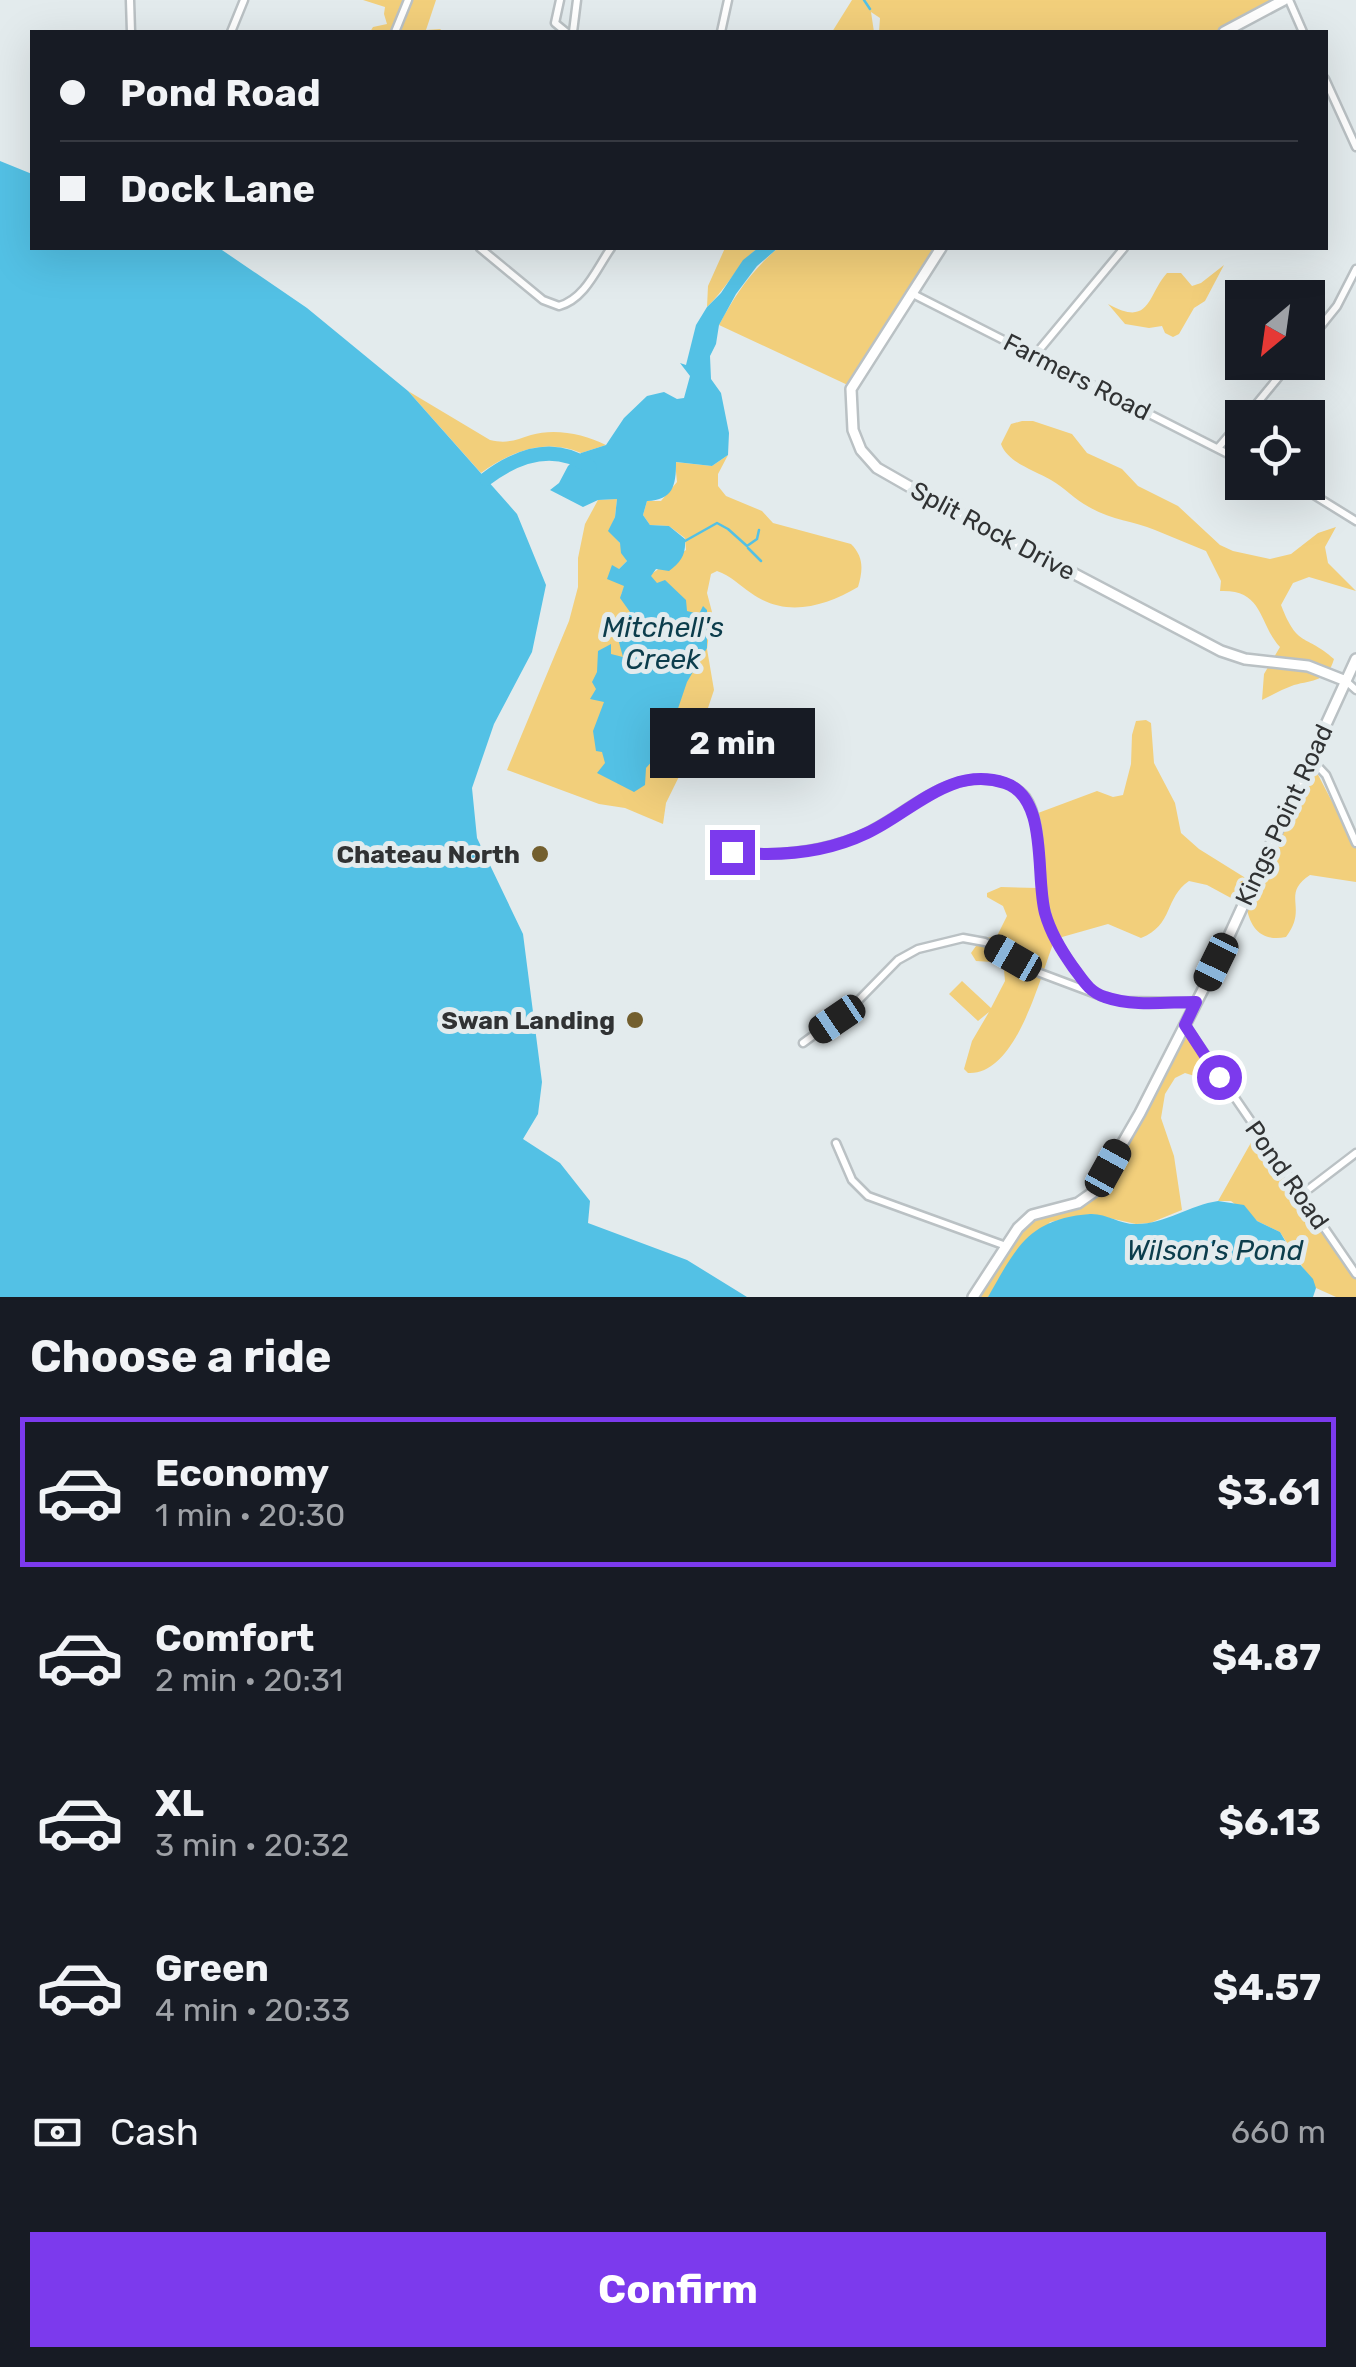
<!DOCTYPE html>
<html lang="en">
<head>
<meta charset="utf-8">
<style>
  body { margin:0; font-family:Rubik,sans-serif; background:#20242c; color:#f1f3f6; height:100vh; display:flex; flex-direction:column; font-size:38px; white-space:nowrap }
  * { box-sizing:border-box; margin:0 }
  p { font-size:32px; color:#9ea1a6 }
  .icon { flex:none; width:55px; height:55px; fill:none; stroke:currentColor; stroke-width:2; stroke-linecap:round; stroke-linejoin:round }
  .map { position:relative; height:1297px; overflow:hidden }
  .panel { display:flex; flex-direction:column; background:#171b24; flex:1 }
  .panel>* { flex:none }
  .hud { position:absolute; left:30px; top:30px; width:1298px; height:220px; border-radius:0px; box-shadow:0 10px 40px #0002; display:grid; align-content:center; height:220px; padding:0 30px; background:#171b24 }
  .needle { width:65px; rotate:209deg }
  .fabs { position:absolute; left:1225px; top:280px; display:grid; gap:20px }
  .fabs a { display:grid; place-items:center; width:100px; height:100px; border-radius:0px; background:#171b24; box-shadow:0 10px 40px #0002; font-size:50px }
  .end { position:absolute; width:45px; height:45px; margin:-22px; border:12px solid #7c3aed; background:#fff; box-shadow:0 0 0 5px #fff }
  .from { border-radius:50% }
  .bubble { position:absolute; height:70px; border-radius:0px; background:#171b24; box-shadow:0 10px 40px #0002; font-size:32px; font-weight:700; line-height:70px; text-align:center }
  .car { position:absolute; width:30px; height:60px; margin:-30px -15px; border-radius:12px; box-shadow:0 0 8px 2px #0007; background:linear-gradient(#222 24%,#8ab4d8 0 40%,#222 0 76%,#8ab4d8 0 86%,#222 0) }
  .hud b { display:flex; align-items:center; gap:35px; height:95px; font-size:38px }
  .hud b+b { border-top:2px solid #363941 }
  .hud i { width:25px; height:25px; background:#f1f3f6 }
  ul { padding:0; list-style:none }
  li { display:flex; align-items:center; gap:30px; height:150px; margin:0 20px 15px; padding:0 10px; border:5px solid transparent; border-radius:0px }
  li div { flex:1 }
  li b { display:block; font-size:38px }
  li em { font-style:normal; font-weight:700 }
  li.current { border-color:#7c3aed }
  li>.icon { width:90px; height:90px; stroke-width:1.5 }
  h2 { padding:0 30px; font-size:45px; line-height:120px }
  .pay { display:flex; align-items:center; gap:25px; height:110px; padding:0 30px; font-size:38px }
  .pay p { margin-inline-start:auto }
  .action { display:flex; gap:20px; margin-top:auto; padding:20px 30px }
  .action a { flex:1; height:115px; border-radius:0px; background:#7c3aed; color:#fff; font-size:40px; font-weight:700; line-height:115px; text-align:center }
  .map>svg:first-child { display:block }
  .green { fill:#f2cf7b }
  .water { fill:#53c1e5 }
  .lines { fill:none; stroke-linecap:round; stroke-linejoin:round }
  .stream { stroke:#53c1e5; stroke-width:2.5 }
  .river { stroke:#53c1e5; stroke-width:14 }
  .street-casing { stroke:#bac1c4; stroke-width:11 }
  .secondary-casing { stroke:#bac1c4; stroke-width:14 }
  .street { stroke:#fff; stroke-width:6 }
  .secondary { stroke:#fff; stroke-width:9 }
  .route { stroke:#7c3aed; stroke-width:12 }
  .poi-dot { fill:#735f2e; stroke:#e3ebed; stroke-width:4 }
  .labels { text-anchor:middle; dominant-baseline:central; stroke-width:10; stroke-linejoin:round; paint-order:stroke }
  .street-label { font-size:25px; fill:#303233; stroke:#e3ebed }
  .poi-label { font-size:25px; font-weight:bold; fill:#303233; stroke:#e3ebed; text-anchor:end }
  .water-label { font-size:28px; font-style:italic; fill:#0c3d4c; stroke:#e3ebed }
</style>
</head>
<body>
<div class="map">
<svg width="1356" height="1297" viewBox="0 0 1356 1297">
  <rect width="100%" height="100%" fill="#e3ebed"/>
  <path class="green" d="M363,0H436L426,30L440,29L444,32H370L373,27L387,24L384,14L385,7Z
    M852,0H1284L1224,32H879L880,18L871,12L874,32H832Z
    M725,248H758C737,265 726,289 707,307L708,286Z
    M778,248H938L852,387L719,325C735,295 752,270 778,248Z
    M1224,265L1205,301L1194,308L1179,334L1173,337L1165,333L1162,326L1149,328L1125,324L1108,304C1151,328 1147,295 1167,273H1181L1192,286L1201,283Z
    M408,391L490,440C507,444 516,440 531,435C555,428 584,434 606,445L581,453C546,438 511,451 481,473Z
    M1022,421H1033L1072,434L1087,453L1122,469L1138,486L1178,506L1220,545L1233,551L1270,559L1291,554L1318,533L1336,527L1325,547L1328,563L1356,591L1309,577L1293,583L1281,605C1298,649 1305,633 1334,659C1328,681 1313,680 1294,685C1283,689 1272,695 1262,700L1264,674L1280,647C1258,623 1264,589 1220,591L1221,581L1206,551C1189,544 1172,537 1155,530C1133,521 1111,520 1089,507C1075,500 1064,487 1051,480C1034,470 1008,463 1001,444L1011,424Z
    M728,455L718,474V486L726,496L762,511L773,523L851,544C864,557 863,570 858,587C824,607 785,618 751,593C738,584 731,576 717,571L711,574L707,593L712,612L707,649L714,690L698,738L666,803L663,824L625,808L599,804L507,770L569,621L578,587V558L585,524L598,500L617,499L615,517L609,531L620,543L627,561L619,569L625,585L621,595L686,550L685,538L669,526L650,525L643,515L647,501H661L677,482L675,462L712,466Z
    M1146,720L1151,723L1154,763L1175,803L1181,833L1199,849L1252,882L1242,904L1207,885L1189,881C1164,898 1174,925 1141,938L1108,924L1055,939C1040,976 1017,1076 968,1073L964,1069L972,1041L989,1012L978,1021L949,994L962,981L991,1008L1005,981L1004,970L992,962L976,961L971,953L981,939L997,936L1007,916L1003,906L987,897V893L1001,887L1038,888L1030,816L1097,791L1113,797L1123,795L1131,764L1132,735L1136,721Z
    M1313,765L1356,848V882L1310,875C1280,895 1309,907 1286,937C1261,942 1250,928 1246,905Z
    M1185,1025L1242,1110L1204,1079L1185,1073L1175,1078L1165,1094L1161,1118L1174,1156L1182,1210L1150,1223L1136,1224L1091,1214L1050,1222L988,1297H973L1032,1215L1090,1197Z
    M1257,1132L1356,1274V1297H1336L1316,1288L1280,1232L1257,1221L1231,1201H1218Z"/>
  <path class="water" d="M0,161L32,174V248H219L307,308L408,391L517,514L546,585L532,652L494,724L472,788L477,838L523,934L542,1082L538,1114L523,1139L560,1163L590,1201L588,1223L687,1260L747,1297H0Z
    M758,248H778L757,266L736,294L719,325L716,344L710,356L711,379L721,393L729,433L728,455L712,466L676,462C676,486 673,500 647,501L643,515L650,525L669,526L685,539C686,555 681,562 669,571L656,569L651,576L657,583L665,580L686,600L687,611L699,614L703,606L707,610V648L687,682L665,747L646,768L645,785L634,792L597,773L605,763L602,752L596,751L593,731L604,702L590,699L596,689L592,682L597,672L598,651L611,644V654L623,657L615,628L616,618H628L630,612L620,598L624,586L607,579L612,565L619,569L627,561L621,553L620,543L608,531L615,517L617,499L598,500L583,507L550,490L559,483L568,466L581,453L606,445L624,418L647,396L664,392L677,399L684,398L690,376L680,363L686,365L696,325L707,307L721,293L743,260Z
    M1218,1201L1244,1205L1257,1221L1280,1232L1297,1261L1313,1279L1316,1288L1313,1297H988C1016,1248 1028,1219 1090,1214C1105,1213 1120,1224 1135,1224C1163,1225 1190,1205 1218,1201Z"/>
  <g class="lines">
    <path class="stream" d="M864,0L870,9
      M685,541L717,523L728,529L747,546L757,539L759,530
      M748,548L761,561"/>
    <path class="river" d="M486,479C519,454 555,443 590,467"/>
    <g class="street-casing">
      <path id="street" d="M130,0L131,32
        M560,0L555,23L566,32
        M1289,0L1303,32
        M231,32L244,0
        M395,32L408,0
        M573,32L577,0
        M721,32L728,0
        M1325,79L1356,147
        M480,248L543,300L559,306C585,299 597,268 611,248
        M911,293L1242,461
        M1308,342L1337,306L1356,269
        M1035,355L1124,248
        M1245,418L1291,362
        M1218,448L1242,420
        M1293,482L1356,521
        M1346,681L1356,690
        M1310,758L1326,775L1356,843
        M732,852C774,856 814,853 854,838C902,820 936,773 993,780C1006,782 1018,787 1026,797C1044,822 1037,879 1045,910C1052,941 1072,965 1090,990
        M1185,1025L1356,1274
        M803,1043L853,1006L898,960L918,949L963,938L985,942L1040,973L1104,997L1121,1001L1196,1002
        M836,1143L852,1180L868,1196L1006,1246
        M1301,1195L1356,1153"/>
    </g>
    <g class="secondary-casing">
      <path id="secondary" d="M1224,32L1284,0
        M941,248L851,389L853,430L861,450L877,468L919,492L1221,651L1245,659L1308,666L1346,681
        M973,1297L1018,1228L1032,1215L1078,1203L1095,1191L1140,1113L1217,962L1356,659"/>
    </g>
    <use href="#street" class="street"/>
    <use href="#secondary" class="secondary"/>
  </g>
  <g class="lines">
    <path class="route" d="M732,852C778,857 825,853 867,833C911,813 950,765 1005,783C1049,798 1035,875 1045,913C1051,934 1061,950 1073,967C1083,980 1089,992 1105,997C1133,1007 1167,1002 1196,1002L1185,1025L1219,1077"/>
  </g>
  <g class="poi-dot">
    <circle cx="540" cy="854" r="10"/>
    <circle cx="635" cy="1020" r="10"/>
  </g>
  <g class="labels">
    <g class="street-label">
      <text transform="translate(1077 377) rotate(27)">Farmers Road</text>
      <text transform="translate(993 531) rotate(28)">Split Rock Drive</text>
      <text transform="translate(1284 815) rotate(-65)">Kings Point Road</text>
      <text transform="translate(1287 1175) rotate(55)">Pond Road</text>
    </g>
    <g class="poi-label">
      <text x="520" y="854">Chateau North</text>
      <text x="615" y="1020">Swan Landing</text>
    </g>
    <g class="water-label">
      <text x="663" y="627">Mitchell's<tspan x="663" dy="32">Creek</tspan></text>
      <text x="1215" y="1250">Wilson's Pond</text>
    </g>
  </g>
</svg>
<div class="fabs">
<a><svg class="needle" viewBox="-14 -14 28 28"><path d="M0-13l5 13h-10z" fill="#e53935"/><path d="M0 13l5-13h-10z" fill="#9ea1a6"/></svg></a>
<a><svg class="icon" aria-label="locate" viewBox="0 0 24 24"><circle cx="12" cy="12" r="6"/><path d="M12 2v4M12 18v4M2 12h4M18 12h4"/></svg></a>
</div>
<i class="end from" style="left:1219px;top:1077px"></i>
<i class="end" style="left:732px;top:852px"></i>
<div class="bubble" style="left:650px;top:708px;width:165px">2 min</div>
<i class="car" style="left:1013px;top:958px;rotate:300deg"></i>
<i class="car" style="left:1216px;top:962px;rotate:206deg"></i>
<i class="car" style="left:837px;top:1019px;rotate:236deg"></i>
<i class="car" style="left:1108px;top:1168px;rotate:29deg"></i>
<div class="hud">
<b><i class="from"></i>Pond Road</b>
<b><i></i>Dock Lane</b>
</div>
</div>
<section class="panel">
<h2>Choose a ride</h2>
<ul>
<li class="current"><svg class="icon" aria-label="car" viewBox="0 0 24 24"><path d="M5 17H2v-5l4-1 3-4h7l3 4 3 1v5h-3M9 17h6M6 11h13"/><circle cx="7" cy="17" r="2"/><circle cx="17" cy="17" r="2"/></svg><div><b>Economy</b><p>1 min · 20:30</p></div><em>$3.61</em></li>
<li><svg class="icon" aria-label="car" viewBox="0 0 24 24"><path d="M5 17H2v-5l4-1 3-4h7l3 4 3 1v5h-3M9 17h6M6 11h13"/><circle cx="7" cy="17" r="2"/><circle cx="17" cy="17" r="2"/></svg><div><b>Comfort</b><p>2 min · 20:31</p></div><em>$4.87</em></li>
<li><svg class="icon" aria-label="car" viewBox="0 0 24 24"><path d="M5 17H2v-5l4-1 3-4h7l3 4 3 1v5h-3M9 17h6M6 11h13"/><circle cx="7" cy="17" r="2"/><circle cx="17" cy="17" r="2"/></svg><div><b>XL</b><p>3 min · 20:32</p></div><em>$6.13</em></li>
<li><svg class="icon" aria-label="car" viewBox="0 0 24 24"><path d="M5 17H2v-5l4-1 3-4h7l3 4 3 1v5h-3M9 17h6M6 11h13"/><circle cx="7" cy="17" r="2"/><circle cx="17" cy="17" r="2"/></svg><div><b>Green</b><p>4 min · 20:33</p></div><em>$4.57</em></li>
</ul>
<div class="pay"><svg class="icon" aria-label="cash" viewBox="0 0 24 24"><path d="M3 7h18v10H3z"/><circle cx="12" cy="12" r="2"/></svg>Cash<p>660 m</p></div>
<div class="action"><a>Confirm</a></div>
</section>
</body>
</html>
